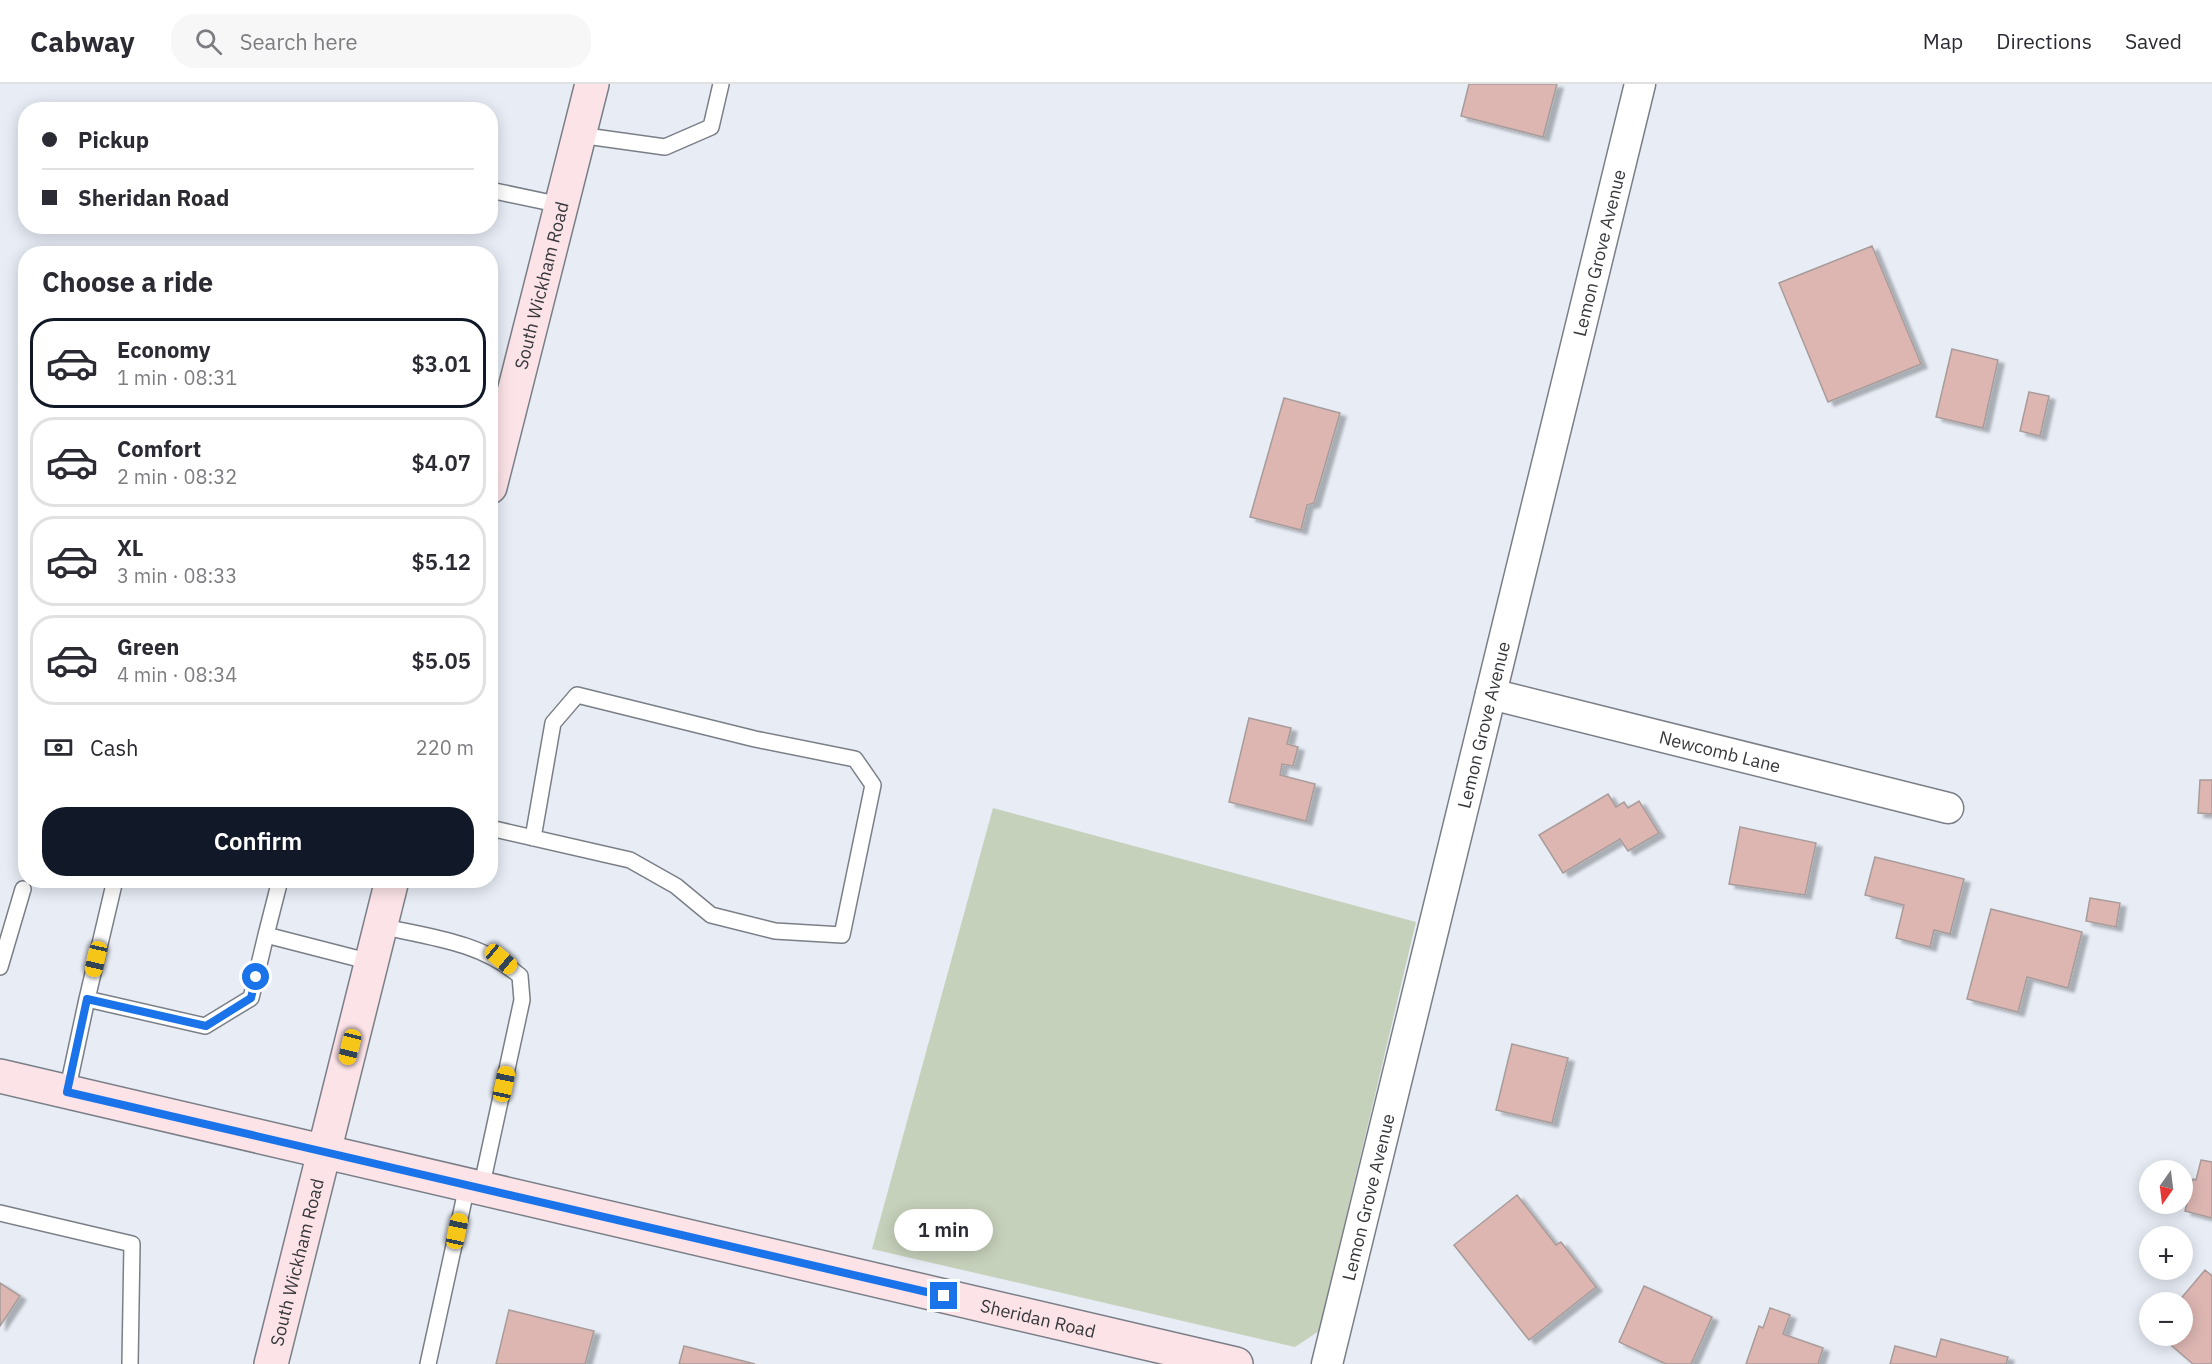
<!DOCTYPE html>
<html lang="en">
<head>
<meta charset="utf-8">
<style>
  body { margin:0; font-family:"IBM Plex Sans",sans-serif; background:#f7f7f7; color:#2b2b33; height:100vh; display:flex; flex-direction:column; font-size:22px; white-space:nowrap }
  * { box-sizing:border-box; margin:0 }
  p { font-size:20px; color:#7c7c81 }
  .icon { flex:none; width:33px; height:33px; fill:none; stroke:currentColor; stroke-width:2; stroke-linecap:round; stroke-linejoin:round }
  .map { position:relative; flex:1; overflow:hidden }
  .sheet { position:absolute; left:18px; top:162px; width:480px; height:642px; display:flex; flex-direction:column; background:#fff; border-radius:24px; box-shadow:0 3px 15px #0003 }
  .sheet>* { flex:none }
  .top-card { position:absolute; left:18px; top:18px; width:480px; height:132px; border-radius:24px; box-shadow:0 3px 15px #0003; display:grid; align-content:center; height:132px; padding:0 24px; background:#fff }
  .needle { width:39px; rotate:194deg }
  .tools { position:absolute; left:2139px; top:1076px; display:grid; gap:12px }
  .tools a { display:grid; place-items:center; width:54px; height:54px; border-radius:50%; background:#fff; box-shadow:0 3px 15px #0003; font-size:30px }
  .end { position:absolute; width:27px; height:27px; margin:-14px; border:8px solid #1a73e8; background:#fff; box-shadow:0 0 0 3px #fff }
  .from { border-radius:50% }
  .bubble { position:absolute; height:42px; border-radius:21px; background:#fff; box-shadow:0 3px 15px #0003; font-size:20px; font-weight:600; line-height:42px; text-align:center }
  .car { position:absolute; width:18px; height:36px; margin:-18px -9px; border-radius:8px; box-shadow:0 0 4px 2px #0007; background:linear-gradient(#f5c518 24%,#345 0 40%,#f5c518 0 76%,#345 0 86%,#f5c518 0) }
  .top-card b { display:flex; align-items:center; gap:21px; height:57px; font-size:22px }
  .top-card b+b { border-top:2px solid #e1e1e2 }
  .top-card i { width:15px; height:15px; background:#2b2b33 }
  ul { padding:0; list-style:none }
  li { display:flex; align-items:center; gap:18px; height:90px; margin:0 12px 9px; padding:0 12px; border:3px solid #e1e1e2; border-radius:24px }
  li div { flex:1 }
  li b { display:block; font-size:22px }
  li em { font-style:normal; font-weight:600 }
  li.on { border-color:#111827 }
  li>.icon { width:54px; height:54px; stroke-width:1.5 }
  h2 { padding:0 24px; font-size:27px; line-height:72px }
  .pay { display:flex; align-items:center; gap:15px; height:66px; padding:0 24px; font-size:22px }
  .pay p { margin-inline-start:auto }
  .button { display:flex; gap:12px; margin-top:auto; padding:12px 24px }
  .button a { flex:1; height:69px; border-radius:24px; background:#111827; color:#fff; font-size:24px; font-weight:600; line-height:69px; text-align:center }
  header { display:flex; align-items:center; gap:36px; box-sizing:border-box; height:84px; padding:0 30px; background:#fff; border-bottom:2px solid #e1e1e2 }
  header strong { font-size:28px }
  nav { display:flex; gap:33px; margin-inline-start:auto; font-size:21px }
  .search { width:420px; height:54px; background:#f7f7f7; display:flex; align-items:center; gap:15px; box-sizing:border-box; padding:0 21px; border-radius:24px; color:#7c7c81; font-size:22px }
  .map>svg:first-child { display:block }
  .green { fill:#c6d1bb }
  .building { fill:#ddb6b2; stroke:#a89c9b; stroke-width:1.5; filter:url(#shadow) }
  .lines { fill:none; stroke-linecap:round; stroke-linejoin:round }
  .lane-casing { stroke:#7a7f87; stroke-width:18 }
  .street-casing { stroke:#7a7f87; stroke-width:33 }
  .secondary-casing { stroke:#7a7f87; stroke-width:36 }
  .lane { stroke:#fff; stroke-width:15 }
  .street { stroke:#fff; stroke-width:30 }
  .secondary { stroke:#fce3e8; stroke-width:33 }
  .route { stroke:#1a73e8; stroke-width:8 }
  .labels { text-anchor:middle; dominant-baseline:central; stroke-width:5; stroke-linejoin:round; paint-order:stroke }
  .street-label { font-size:18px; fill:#36383b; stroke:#e7ecf5 }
</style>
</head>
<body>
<header>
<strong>Cabway</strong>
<div class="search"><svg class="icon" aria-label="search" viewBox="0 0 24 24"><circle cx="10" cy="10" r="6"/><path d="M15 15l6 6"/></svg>Search here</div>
<nav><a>Map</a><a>Directions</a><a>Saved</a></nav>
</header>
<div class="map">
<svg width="2212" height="1280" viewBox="0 0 2212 1280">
  <defs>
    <filter id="shadow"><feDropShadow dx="6" dy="4" stdDeviation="1.5" flood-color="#0004"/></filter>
  </defs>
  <rect width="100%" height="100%" fill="#e7ecf5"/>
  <path class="green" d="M993,724L1416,838L1319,1247L1295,1263L872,1165Z"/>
  <path class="building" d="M1469,0H1557L1543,53L1461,32Z
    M1872,162L1921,280L1828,318L1779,199Z
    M1952,265L1998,276L1983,344L1936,333Z
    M2029,308L2049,312L2040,352L2020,347Z
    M1284,314L1340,329L1314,419L1307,421L1301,446L1250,433Z
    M1249,634L1291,644L1287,660L1298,663L1293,682L1282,680L1280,691L1315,700L1306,737L1229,718Z
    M2200,696H2212V730L2198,729Z
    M1608,710L1616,723L1624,718L1628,724L1639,717L1659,749L1628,767L1620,755L1563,789L1539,751Z
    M1740,743L1816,759L1805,811L1729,800Z
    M1875,773L1964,795L1950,850L1934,846L1930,863L1896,854L1904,821L1865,811Z
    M2090,814L2120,819L2116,843L2086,837Z
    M1991,825L2082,848L2068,904L2027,893L2018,928L1967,915Z
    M1512,960L1568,974L1552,1039L1496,1026Z
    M2201,1076L2212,1078V1134L2185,1127L2193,1095L2196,1096Z
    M1517,1111L1556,1161L1561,1158L1596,1203L1529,1256L1454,1161Z
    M2205,1186L2212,1192V1280H2193L2165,1256L2170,1251H2182V1218H2178Z
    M0,1199L20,1212L0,1242Z
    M1644,1202L1712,1233L1691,1280H1666L1619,1258Z
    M1770,1224L1790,1231L1783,1250L1823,1264L1818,1280H1746L1759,1242L1763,1244Z
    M509,1226L594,1247L585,1280H496Z
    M1941,1255L2008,1273L2006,1280H1890L1895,1262L1936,1273Z
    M684,1262L755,1280H679Z"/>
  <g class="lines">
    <g class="lane-casing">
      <path id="lane" d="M579,51L665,63L711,43L721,0
        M490,106L561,121
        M490,744L630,776L676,802L711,831L775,847L842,851L873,701L855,675L755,655L577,611L553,639L533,754
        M380,842C429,853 481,858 520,892L522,916L481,1105
        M266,851L280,796
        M0,883L23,805
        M87,915L115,796
        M67,1008L87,915L205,942L251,914L266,851L371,878
        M0,1129L132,1160L130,1280
        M428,1280L467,1102"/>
    </g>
    <g class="street-casing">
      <g id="street">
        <path id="s1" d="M1491,610L1948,724"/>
        <path id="s2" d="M1327,1280L1640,0"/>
      </g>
    </g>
    <g class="secondary-casing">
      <g id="secondary">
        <path id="s3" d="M490,403L592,0"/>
        <path id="s4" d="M0,992L1236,1280"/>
        <path id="s5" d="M271,1280L392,796"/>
      </g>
    </g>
    <use href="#lane" class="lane"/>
    <use href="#street" class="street"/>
    <use href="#secondary" class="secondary"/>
  </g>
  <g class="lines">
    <path class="route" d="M256,893L251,914L206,942L87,915L67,1008L944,1212"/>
  </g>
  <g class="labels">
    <g class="street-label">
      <text stroke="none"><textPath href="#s2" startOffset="1144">Lemon Grove Avenue</textPath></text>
      <text stroke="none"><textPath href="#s3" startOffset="208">South Wickham Road</textPath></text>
      <text stroke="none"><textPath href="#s2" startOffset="658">Lemon Grove Avenue</textPath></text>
      <text stroke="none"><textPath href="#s1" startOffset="236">Newcomb Lane</textPath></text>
      <text stroke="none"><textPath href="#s2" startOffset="172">Lemon Grove Avenue</textPath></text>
      <text stroke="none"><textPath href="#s5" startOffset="105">South Wickham Road</textPath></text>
      <text stroke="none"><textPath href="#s4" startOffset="1066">Sheridan Road</textPath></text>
    </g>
  </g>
</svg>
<div class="tools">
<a><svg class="needle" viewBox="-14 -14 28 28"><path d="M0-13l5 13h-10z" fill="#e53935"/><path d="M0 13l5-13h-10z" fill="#7c7c81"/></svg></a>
<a>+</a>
<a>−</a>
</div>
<i class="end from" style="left:256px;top:893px"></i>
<i class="end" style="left:944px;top:1212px"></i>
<div class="bubble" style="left:894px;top:1125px;width:99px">1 min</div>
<i class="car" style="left:96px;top:875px;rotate:193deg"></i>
<i class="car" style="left:501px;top:875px;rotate:130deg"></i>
<i class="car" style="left:350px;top:963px;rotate:194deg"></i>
<i class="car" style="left:504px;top:1000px;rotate:12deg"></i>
<i class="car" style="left:457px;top:1147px;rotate:12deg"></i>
<div class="top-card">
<b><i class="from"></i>Pickup</b>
<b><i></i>Sheridan Road</b>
</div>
<section class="sheet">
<h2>Choose a ride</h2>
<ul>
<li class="on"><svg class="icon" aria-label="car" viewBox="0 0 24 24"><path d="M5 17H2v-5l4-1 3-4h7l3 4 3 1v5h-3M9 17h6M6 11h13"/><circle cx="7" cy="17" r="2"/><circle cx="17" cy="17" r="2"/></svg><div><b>Economy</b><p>1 min · 08:31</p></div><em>$3.01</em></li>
<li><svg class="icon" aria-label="car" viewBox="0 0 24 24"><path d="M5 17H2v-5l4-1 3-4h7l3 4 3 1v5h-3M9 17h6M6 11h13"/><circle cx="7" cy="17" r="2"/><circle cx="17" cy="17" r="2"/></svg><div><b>Comfort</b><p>2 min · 08:32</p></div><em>$4.07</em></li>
<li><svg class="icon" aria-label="car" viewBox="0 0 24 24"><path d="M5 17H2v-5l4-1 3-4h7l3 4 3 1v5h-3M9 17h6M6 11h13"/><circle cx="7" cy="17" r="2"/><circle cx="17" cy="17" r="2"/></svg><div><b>XL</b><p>3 min · 08:33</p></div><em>$5.12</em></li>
<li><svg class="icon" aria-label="car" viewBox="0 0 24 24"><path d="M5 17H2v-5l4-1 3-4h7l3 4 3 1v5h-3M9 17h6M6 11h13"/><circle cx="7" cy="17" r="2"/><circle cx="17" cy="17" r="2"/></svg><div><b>Green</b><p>4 min · 08:34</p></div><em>$5.05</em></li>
</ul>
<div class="pay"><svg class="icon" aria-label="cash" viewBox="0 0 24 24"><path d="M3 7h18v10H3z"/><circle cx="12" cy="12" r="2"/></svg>Cash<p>220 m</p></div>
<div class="button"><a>Confirm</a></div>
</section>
</div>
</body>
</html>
